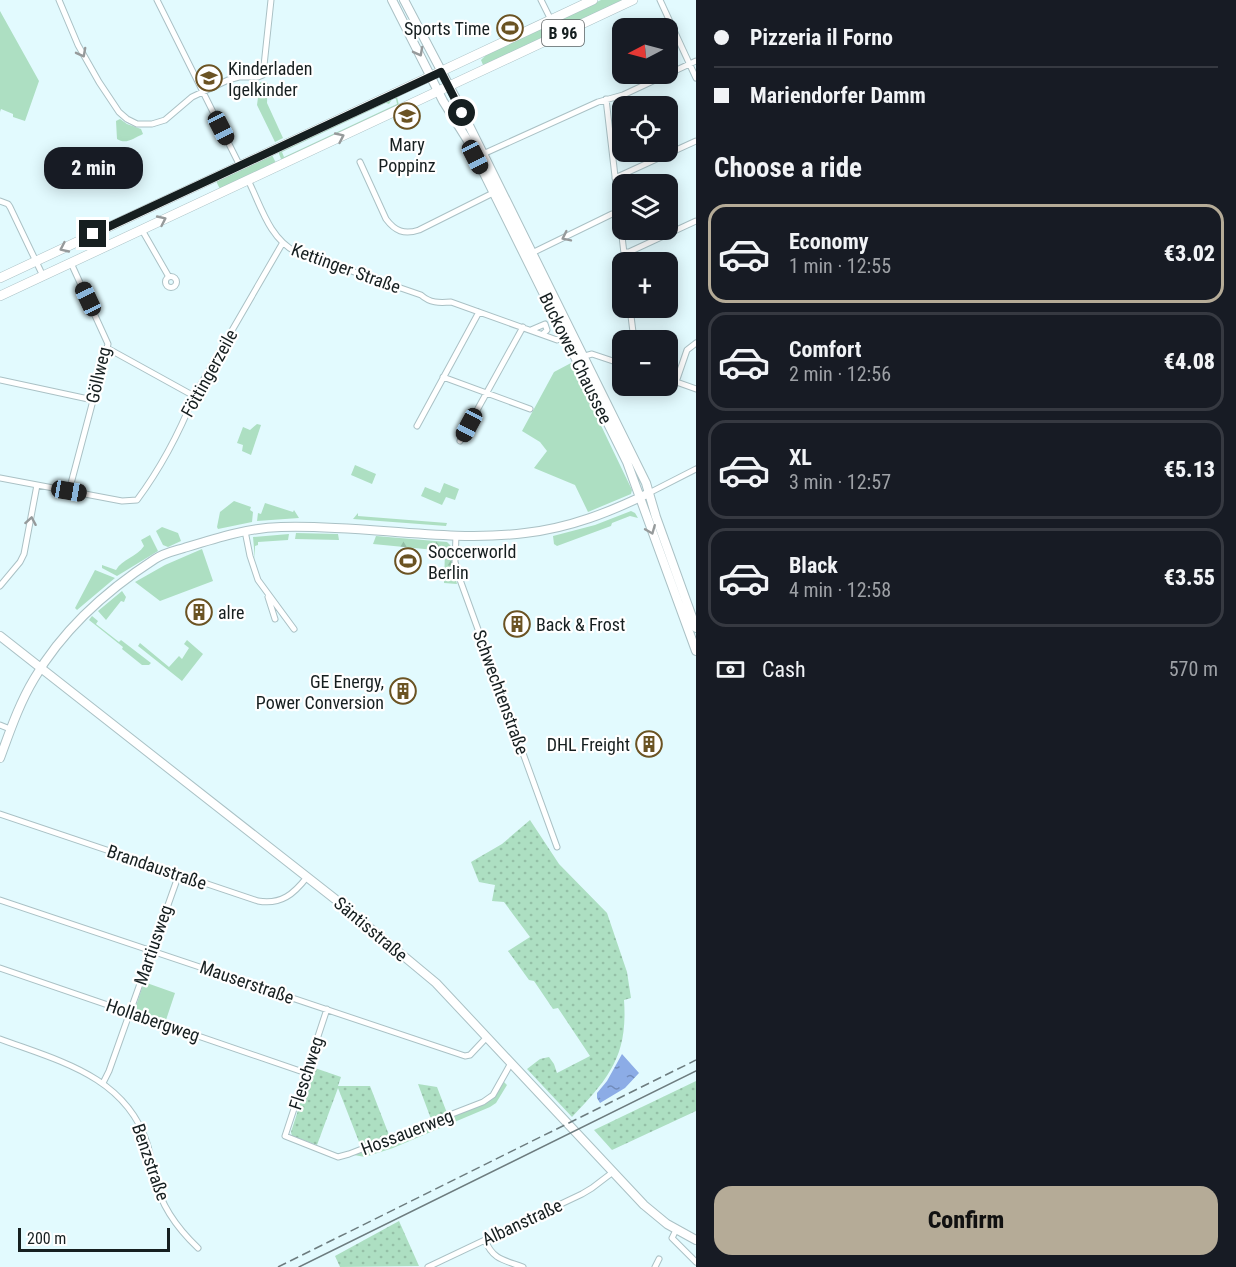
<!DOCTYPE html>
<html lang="en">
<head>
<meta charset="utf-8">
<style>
  body { margin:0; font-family:"Roboto Condensed",sans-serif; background:#20242c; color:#f1f3f6; height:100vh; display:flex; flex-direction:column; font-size:22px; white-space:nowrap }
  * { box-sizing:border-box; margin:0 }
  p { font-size:20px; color:#9ea1a6 }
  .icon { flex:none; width:33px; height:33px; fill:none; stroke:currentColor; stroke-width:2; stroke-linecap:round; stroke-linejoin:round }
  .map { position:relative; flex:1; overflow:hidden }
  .drawer { display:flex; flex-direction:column; background:#171b24; width:540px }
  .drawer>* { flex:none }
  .top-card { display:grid; align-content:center; height:132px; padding:0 18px; background:#171b24 }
  .needle { width:39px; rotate:264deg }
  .buttons { position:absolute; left:612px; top:18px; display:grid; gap:12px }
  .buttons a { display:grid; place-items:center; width:66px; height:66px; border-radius:12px; background:#171b24; box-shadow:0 3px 15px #0003; font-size:30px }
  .scale { position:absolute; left:18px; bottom:15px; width:152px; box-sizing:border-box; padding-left:6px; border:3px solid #161f20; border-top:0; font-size:16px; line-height:21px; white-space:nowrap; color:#161f20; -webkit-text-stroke:4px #fff; paint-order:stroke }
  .end { position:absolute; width:27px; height:27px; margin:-14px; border:8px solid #161f20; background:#fff; box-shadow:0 0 0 3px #fff }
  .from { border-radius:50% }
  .bubble { position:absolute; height:42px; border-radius:18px; background:#171b24; box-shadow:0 3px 15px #0003; font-size:20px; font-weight:800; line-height:42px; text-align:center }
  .car { position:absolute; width:18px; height:36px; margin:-18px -9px; border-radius:8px; box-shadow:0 0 4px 2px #0007; background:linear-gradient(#222 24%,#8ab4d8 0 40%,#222 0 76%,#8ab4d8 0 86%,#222 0) }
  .top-card b { display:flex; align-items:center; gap:21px; height:57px; font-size:22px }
  .top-card b+b { border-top:2px solid #363941 }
  .top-card i { width:15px; height:15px; background:#f1f3f6 }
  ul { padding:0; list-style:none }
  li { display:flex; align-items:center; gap:18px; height:99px; margin:0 12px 9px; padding:0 6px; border:3px solid #363941; border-radius:18px }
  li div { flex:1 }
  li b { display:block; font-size:22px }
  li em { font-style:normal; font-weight:800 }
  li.active { border-color:#b5ab97 }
  li>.icon { width:54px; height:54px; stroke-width:1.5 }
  h2 { padding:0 18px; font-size:27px; line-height:72px }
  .pay { display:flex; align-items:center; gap:15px; height:66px; padding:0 18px; font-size:22px }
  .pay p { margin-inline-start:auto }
  .cta { display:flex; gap:12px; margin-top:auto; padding:12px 18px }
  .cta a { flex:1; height:69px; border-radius:18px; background:#b5ab97; color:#111; font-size:24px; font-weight:800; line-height:69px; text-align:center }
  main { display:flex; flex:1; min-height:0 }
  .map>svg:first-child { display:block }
  .green { fill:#addfc2; fill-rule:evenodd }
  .forest { fill:url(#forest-firs) }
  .garden { fill:url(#garden-dots) }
  .water { fill:url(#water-ripples) }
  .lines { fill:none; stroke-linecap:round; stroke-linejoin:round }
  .street-casing { stroke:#aac1c5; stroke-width:7 }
  .secondary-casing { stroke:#aac1c5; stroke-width:10 }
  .primary-casing { stroke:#aac1c5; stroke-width:10 }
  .street { stroke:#fff; stroke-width:5 }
  .secondary { stroke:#fff; stroke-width:8 }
  .primary { stroke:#fff; stroke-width:9 }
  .tram { stroke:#6d7c7f; stroke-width:1.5 }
  .rail { stroke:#6d7c7f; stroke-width:1.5; stroke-dasharray:9 4.5; stroke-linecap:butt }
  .oneway { stroke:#969a9b }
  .route { stroke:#161f20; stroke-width:8 }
  .labels { text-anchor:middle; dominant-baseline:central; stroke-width:4.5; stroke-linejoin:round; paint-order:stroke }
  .shield { fill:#fff; stroke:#5c6263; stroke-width:1.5 }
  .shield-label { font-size:16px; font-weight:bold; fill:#161f20 }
  .poi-label { font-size:18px; fill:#161f20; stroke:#fff; text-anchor:start }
  .street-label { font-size:18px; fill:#161f20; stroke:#fff }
</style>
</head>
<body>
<main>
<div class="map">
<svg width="696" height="1267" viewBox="0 0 696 1267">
  <defs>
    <pattern id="forest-firs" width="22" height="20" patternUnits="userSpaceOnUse" patternTransform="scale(1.5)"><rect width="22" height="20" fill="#addfc2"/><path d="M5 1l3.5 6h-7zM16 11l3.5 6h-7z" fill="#94bfa6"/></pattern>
    <pattern id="garden-dots" width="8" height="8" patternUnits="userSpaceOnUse" patternTransform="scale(1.5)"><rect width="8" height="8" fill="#addfc2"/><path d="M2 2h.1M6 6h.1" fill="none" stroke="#94bfa6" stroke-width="1.8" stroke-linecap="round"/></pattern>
    <pattern id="water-ripples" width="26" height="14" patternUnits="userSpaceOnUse" patternTransform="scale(1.5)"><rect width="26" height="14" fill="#8cace6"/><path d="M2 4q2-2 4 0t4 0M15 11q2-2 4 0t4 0" fill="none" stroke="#718bba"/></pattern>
  </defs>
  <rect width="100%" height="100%" fill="#e2fafe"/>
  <path class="green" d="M601,0H625L552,34L548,25Z
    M0,11L39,81L25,121L13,117V114L1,109L0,112Z
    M546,26L550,35L483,65L481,60L487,54Z
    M260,82L268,83L267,103L283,138L275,142L257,105Z
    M395,97H397L399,105L284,160L281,159L278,151ZM393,98L396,99L397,104L284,157L282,152L386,103L389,104Z
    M120,119L127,124L141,129L143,134C134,138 126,145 117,139L116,121Z
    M272,155L276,163L220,189L216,181Z
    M571,363L632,490L631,494L588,512L575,485L534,468L547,451L540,442L522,431L554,372Z
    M257,424L261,425L251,455L242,451L243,445L237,443L243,427L250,430Z
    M355,465L376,474L372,484L351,475Z
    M444,483L459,489L455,500L446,497L442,505L421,496L425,487L440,493Z
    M234,501L251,507L250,510L253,512L252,522L218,529L217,527L220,512Z
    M265,503L293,512L294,510L299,518L257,521L258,513L261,514Z
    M631,511L635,513L638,518L630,516L612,523L611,526L557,546L554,544L553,536L595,525Z
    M358,513V516L447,523L446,526L353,519Z
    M162,527L178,533L181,541L168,547L163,545L156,531Z
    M296,533L338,534L339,540L295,539Z
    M289,534L288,540L258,542V545L255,546V559L253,537Z
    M150,535L158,551L117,576L102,568V565L116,570C122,559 137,557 144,546L141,540Z
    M202,549L213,581L160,601L135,582L165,565Z
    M95,570L115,578L77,610L75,608Z
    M122,591L126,597L124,602L121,601L106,620L98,611Z
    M92,616L98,621L96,624L119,642L121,640L151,663L149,665H142L122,649L123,647L89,620Z
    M187,640L203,654L182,681L138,646L140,643L169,667L179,656L182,659L189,648L184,644Z
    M144,982L175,993L166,1020L138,1011L136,1006Z
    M504,1082L507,1085L496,1103L490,1107L393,1148L365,1157L354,1155L491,1099Z"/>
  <path class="forest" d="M376,536L447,542L451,546L452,565L457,584L444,583L445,551L373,544Z"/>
  <path class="garden" d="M530,820L559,864L607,913L627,972L631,998L624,1000C628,1056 609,1078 572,1117L527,1069L540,1059L549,1057L554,1064L557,1073L590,1056L558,1008L553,1009L534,981L529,980L508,951L530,937L504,902L492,901L495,885L479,882L471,862L502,844Z
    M312,1067L341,1077L338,1086H370L389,1135L361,1147L338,1088L317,1145L292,1136L291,1132Z
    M696,1081V1111L612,1150L594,1130Z
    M418,1084L437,1087L447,1113L431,1119Z
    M399,1221L419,1266L340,1267L335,1256Z"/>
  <path class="water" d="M622,1054L639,1073L625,1088L600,1103L597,1098V1093L607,1081Z"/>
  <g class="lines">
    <g class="street-casing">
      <path id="street" d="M59,0L78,45L99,82L119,112L127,119L137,124H152L165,120L192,97L228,80L239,77H258L263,75L271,0
        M157,0L240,166
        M541,0L551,20
        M660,0L696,78
        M606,99L625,262
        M483,154L598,102L623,95L696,61
        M360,162L386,219C395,231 404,235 419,230L493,193
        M615,178L696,141
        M248,180C261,206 269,238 296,252L421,295C430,303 439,303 451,302L557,340L564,336
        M0,201L8,204L10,207L43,276
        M142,230L169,277
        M624,252H629L696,221
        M532,253L612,214L619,213
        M165.5 282a5.5 5.5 0 1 1 11 0a5.5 5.5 0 1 1-11 0Z
        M630,308L634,340
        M531,330L545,324L547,330L543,334
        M107,348L194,396
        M581,357L592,354L622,364
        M443,377L530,409
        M668,379L696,389
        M0,380L93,400
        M676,382L687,350L696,343
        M417,426L479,312
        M460,441L523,327
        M0,478L122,501L137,500C160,469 180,431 194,396L282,244
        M69,491L108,344L71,263
        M649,493L696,469
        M245,531L250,556L258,580L294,629
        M456,535L455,562L459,577L557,847
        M0,586L20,562L24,554L37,485
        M268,597L275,619
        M0,725L10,729
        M0,814L258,901C281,905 294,894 307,877
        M0,900L465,1056L470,1055L487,1037
        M0,968L306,1073
        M327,1009L285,1136L338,1157L349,1154L483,1102L493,1095L511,1063
        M0,1039C59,1061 125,1076 147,1143C151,1155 152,1167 155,1179C161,1206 178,1229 198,1248
        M103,1083L109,1071L179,874
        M676,1230L672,1238L696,1262
        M485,1240C493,1260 504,1260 523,1267
        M428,1267L582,1194L592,1188L613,1172
        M655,1267L659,1259"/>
    </g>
    <g class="secondary-casing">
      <path id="secondary" d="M392,0L443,101L468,141L627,462L696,651
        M404,0L455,97L646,483L656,517L696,628
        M0,636L335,899L436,983L644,1205L667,1224L696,1240
        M0,758C10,731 19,704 34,679C63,629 107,590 155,559C164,553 174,551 184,548C216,538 247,528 281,527C362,524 446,543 525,533C570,528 610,512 649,493"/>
    </g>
    <g class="primary-casing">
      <path id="primary" d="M0,278L593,0
        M0,296L633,0"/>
    </g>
    <use href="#street" class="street"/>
    <use href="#secondary" class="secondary"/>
    <use href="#primary" class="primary"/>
    <path class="tram" d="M299,1267L696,1071"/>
    <path class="rail" d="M278,1267L696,1060"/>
  </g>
  <defs><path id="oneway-chevron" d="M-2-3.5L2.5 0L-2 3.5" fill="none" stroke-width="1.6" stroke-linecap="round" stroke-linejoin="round" transform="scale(1.5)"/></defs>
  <g class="oneway">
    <use href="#oneway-chevron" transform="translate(419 52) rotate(62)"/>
    <use href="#oneway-chevron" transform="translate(82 53) rotate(62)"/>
    <use href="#oneway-chevron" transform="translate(340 137) rotate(-25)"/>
    <use href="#oneway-chevron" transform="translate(162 220) rotate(-25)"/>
    <use href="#oneway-chevron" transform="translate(566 237) rotate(154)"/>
    <use href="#oneway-chevron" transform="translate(64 248) rotate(155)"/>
    <use href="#oneway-chevron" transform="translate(31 521) rotate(-80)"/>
    <use href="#oneway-chevron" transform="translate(651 530) rotate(68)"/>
  </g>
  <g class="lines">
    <path class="route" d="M93,234L441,72L462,113"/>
  </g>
  <defs>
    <g id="stadium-ring" transform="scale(1.35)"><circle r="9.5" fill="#fff" stroke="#6b5323" stroke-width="1.5"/><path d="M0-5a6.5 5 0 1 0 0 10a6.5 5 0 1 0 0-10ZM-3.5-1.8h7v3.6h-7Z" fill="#6b5323"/></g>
    <g id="school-ring" transform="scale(1.35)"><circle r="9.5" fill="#fff" stroke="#6b5323" stroke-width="1.5"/><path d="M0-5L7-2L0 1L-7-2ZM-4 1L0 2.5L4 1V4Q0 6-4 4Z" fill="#6b5323"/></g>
    <g id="building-ring" transform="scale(1.35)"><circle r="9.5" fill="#fff" stroke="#6b5323" stroke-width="1.5"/><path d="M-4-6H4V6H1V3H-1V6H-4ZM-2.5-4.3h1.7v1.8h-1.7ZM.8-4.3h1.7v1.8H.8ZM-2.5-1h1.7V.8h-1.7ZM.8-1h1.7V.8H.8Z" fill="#6b5323"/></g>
  </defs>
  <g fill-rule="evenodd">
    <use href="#stadium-ring" x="510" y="28"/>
    <use href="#school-ring" x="209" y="78"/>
    <use href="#school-ring" x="407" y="116"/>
    <use href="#stadium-ring" x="408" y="561"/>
    <use href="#building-ring" x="199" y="612"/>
    <use href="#building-ring" x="517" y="624"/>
    <use href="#building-ring" x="403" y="691"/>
    <use href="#building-ring" x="649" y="744"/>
  </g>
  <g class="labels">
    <rect class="shield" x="542" y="20" width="42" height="26" rx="4.5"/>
    <g class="shield-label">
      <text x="563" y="33">B 96</text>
    </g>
    <g class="poi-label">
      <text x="490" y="28" text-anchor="end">Sports Time</text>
      <text x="228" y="68">Kinderladen<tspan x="228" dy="21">Igelkinder</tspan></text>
      <text x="407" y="144" text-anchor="middle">Mary<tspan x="407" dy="21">Poppinz</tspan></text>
      <text x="428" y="551">Soccerworld<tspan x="428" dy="21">Berlin</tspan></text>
      <text x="218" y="612">alre</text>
      <text x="536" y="624">Back &amp; Frost</text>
      <text x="384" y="681" text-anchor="end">GE Energy,<tspan x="384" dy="21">Power Conversion</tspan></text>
      <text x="630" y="744" text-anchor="end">DHL Freight</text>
    </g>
    <g class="street-label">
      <text transform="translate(346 268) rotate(20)">Kettinger Straße</text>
      <text transform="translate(576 358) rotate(64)">Buckower Chaussee</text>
      <text transform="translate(209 373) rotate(-61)">Föttingerzeile</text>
      <text transform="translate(98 375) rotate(-77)">Göllweg</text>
      <text transform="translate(501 692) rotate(70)">Schwechtenstraße</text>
      <text transform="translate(157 867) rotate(19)">Brandaustraße</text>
      <text transform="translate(371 929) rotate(40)">Säntisstraße</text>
      <text transform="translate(153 945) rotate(-71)">Martiusweg</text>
      <text transform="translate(247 982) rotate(19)">Mauserstraße</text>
      <text transform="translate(153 1020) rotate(19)">Hollabergweg</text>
      <text transform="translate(306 1073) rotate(-72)">Fleschweg</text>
      <text transform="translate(407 1132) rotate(-21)">Hossauerweg</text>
      <text transform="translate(151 1162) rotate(71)">Benzstraße</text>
      <text transform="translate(522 1222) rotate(-25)">Albanstraße</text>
    </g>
  </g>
</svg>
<div class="buttons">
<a><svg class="needle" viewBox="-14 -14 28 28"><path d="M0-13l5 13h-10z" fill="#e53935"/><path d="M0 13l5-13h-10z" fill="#9ea1a6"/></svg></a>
<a><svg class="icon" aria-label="locate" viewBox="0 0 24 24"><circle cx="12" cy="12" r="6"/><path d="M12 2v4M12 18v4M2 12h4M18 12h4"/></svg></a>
<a><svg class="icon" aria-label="layers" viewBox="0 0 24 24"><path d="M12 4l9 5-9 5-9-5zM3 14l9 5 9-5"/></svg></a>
<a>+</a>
<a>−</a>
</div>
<div class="scale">200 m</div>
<i class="end from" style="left:462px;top:113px"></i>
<i class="end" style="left:93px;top:234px"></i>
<div class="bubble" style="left:44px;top:147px;width:99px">2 min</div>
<i class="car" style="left:221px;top:128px;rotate:153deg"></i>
<i class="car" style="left:475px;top:157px;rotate:153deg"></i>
<i class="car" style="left:88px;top:299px;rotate:335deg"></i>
<i class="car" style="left:469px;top:425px;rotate:208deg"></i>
<i class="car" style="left:69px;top:491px;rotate:100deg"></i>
</div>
<section class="drawer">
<div class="top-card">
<b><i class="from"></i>Pizzeria il Forno</b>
<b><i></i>Mariendorfer Damm</b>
</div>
<h2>Choose a ride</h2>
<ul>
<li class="active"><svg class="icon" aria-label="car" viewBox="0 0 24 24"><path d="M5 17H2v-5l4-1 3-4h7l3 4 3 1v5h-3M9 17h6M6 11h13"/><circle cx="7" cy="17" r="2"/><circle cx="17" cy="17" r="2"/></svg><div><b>Economy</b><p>1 min · 12:55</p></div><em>€3.02</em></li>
<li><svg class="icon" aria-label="car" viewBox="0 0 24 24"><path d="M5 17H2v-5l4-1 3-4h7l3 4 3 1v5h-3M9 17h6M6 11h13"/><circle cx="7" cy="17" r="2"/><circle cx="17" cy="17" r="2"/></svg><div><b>Comfort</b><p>2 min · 12:56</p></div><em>€4.08</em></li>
<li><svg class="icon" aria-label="car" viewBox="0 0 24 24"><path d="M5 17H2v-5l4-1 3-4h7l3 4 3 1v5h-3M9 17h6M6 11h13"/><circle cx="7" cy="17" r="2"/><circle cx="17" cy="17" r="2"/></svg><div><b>XL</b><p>3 min · 12:57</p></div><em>€5.13</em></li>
<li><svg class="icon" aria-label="car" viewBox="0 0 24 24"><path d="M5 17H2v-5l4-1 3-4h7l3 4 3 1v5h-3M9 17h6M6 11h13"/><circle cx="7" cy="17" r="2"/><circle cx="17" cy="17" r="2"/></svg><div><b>Black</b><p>4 min · 12:58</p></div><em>€3.55</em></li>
</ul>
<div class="pay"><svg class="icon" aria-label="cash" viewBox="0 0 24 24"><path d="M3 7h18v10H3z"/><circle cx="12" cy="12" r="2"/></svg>Cash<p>570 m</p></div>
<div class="cta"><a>Confirm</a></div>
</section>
</main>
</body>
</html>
